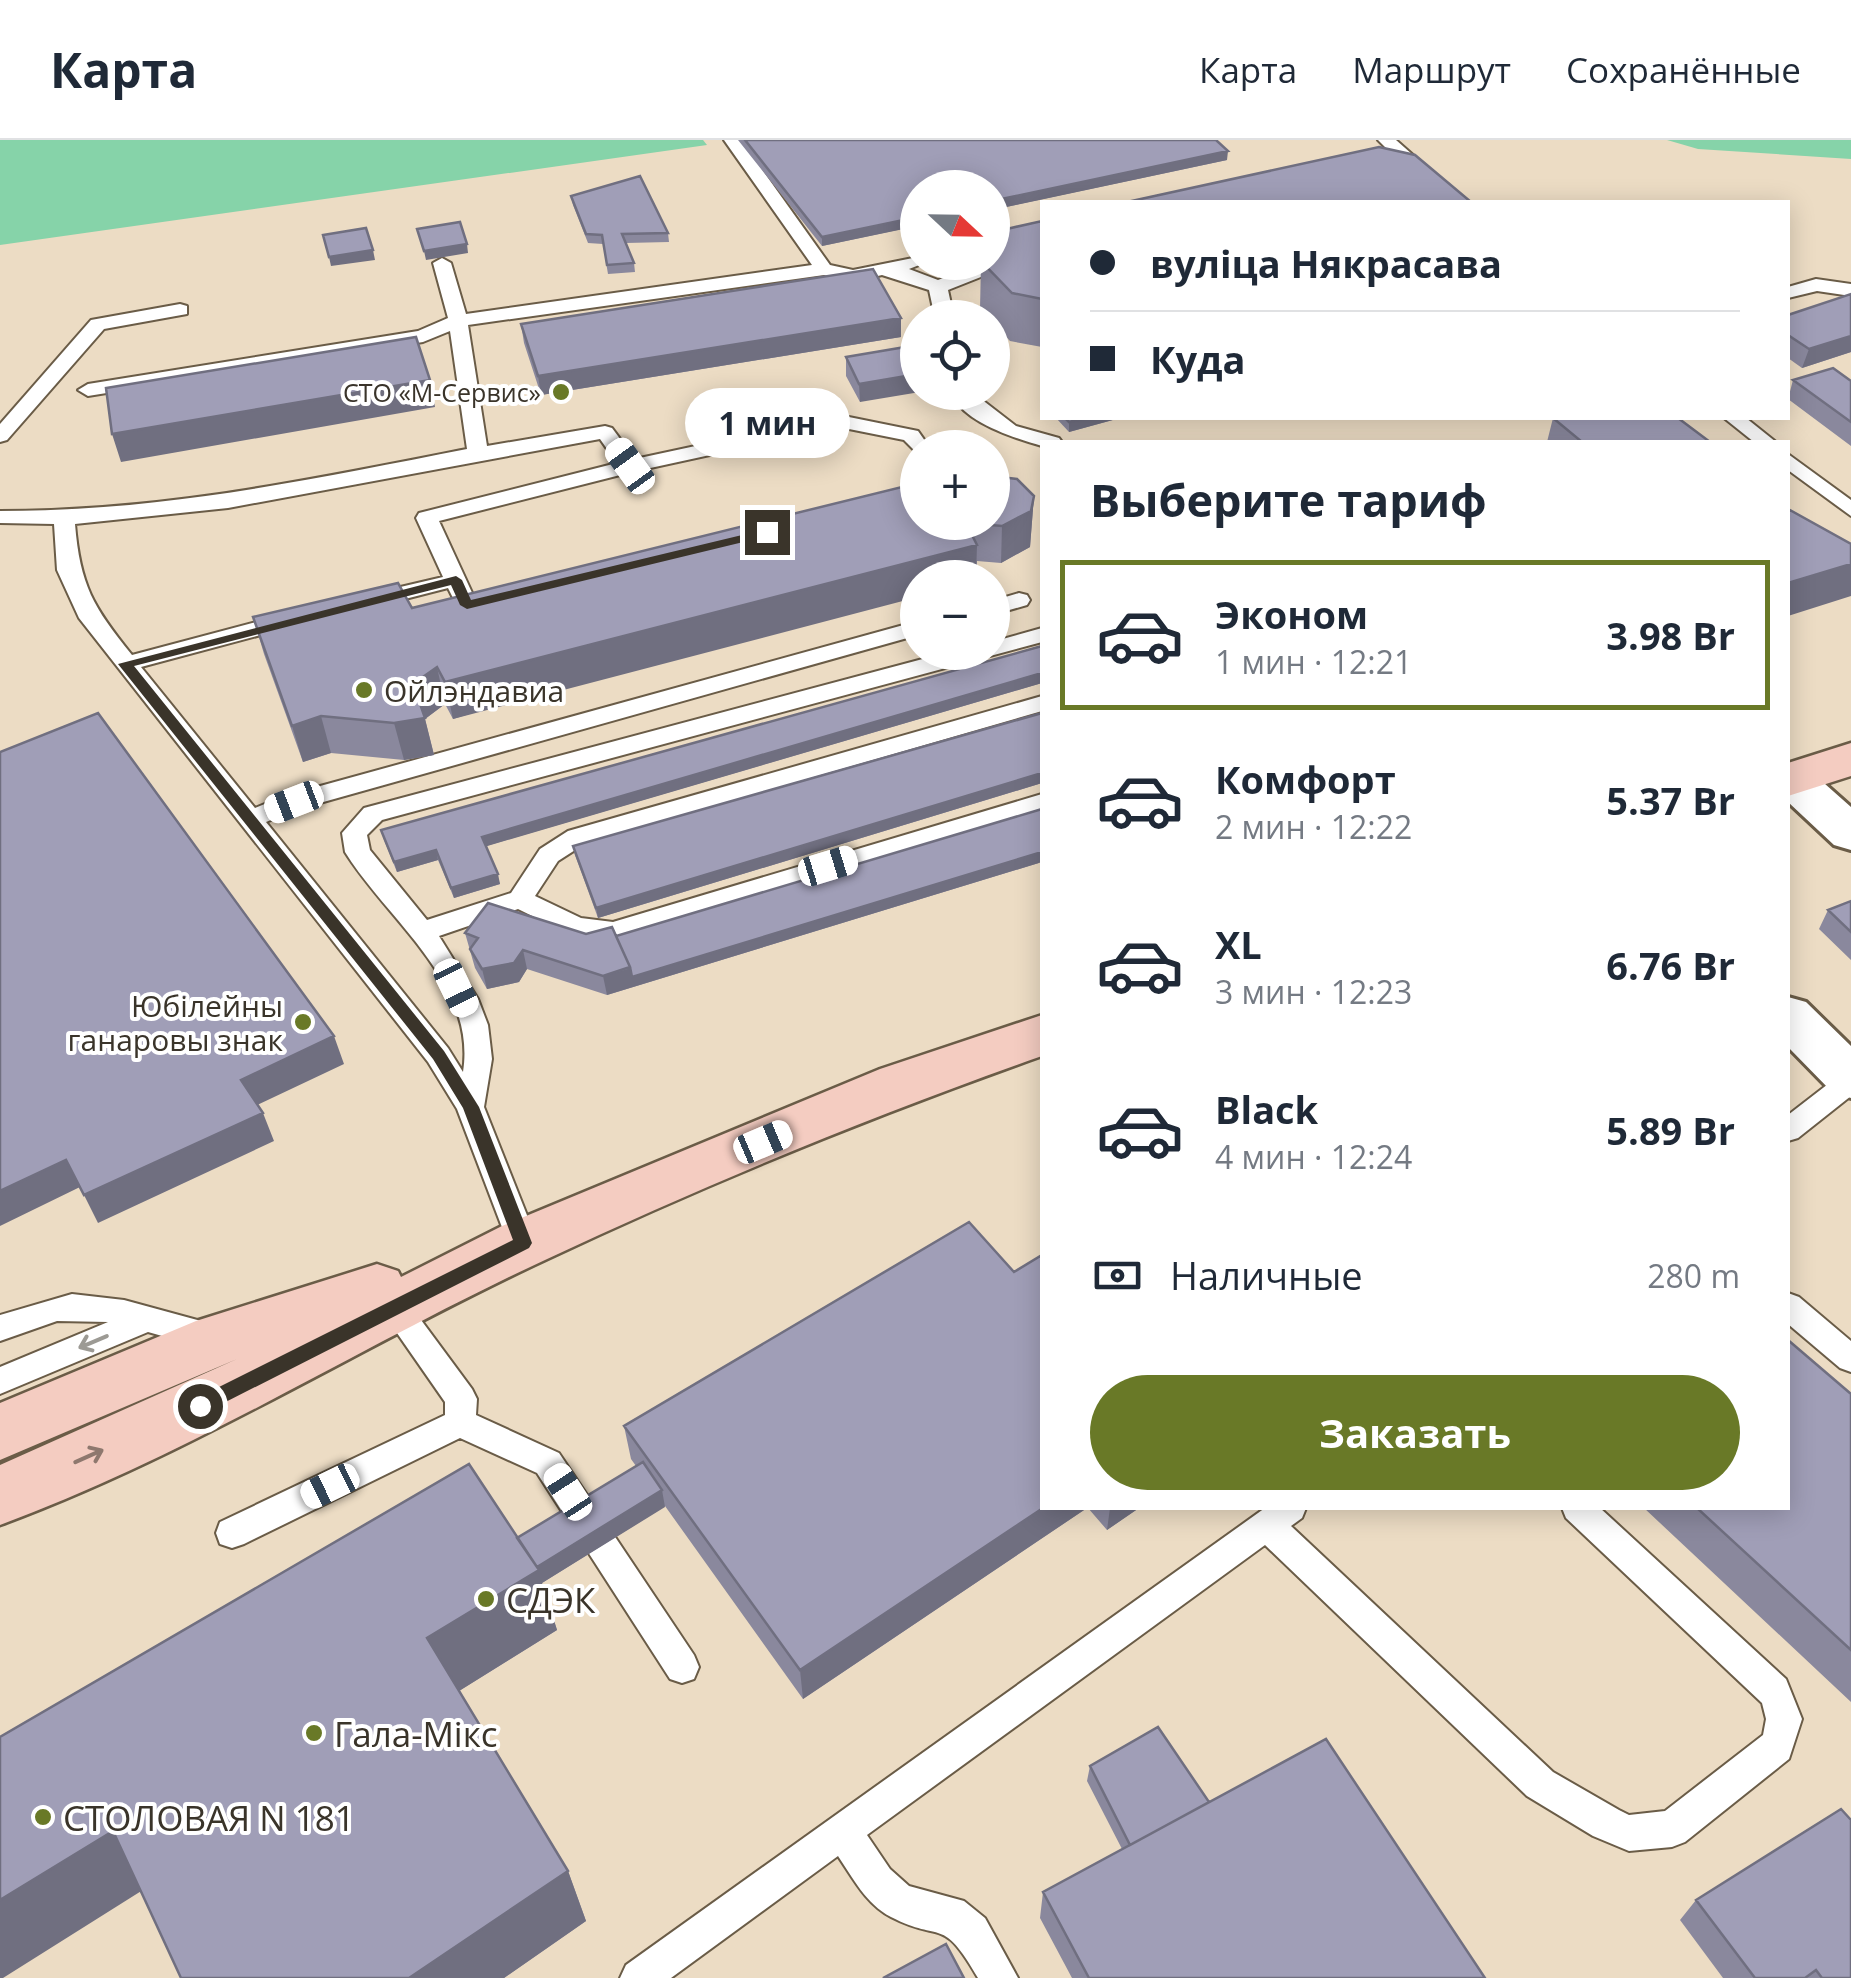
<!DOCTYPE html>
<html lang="ru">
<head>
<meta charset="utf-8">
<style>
  body { margin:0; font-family:"Open Sans",sans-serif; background:#f6f6f7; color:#1f2937; height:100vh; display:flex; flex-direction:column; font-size:38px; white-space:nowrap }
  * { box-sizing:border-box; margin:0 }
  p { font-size:32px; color:#747a83 }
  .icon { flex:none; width:55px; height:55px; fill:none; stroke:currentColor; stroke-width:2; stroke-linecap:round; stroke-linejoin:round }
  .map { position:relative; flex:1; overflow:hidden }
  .sheet { position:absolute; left:1040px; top:300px; width:750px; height:1070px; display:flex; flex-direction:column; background:#fff; border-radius:0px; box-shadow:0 5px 25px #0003 }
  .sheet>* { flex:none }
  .hud { position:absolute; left:1040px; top:60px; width:750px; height:220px; border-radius:0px; box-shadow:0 5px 25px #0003; display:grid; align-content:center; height:220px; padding:0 50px; background:#fff }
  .needle { width:65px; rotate:112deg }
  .buttons { position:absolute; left:900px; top:30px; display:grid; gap:20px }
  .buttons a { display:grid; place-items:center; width:110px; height:110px; border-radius:50%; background:#fff; box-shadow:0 5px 25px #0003; font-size:50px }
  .end { position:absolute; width:45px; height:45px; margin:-22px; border:12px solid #3a342a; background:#fff; box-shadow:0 0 0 5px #fff }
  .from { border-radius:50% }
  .bubble { position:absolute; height:70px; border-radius:35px; background:#fff; box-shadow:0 5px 25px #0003; font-size:32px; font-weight:700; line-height:70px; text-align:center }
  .car { position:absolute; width:30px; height:60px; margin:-30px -15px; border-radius:12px; box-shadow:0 0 8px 2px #0007; background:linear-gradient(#fff 24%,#345 0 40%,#fff 0 76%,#345 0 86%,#fff 0) }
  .hud b { display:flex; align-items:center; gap:35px; height:95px; font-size:38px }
  .hud b+b { border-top:2px solid #e0e1e3 }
  .hud i { width:25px; height:25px; background:#1f2937 }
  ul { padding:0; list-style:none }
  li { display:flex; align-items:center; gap:30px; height:150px; margin:0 20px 15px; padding:0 30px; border:5px solid transparent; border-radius:0px }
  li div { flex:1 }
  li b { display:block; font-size:38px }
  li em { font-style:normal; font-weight:700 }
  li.current { border-color:#697927 }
  li>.icon { width:90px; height:90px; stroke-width:1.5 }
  h2 { padding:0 50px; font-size:45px; line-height:120px }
  .pay { display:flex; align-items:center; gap:25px; height:110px; padding:0 50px; font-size:38px }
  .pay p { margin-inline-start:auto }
  .cta { display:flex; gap:20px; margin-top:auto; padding:20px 50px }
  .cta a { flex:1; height:115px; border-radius:60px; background:#697927; color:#fff; font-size:40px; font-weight:700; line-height:115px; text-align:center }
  header { display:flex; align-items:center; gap:60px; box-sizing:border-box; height:140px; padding:0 50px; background:#fff; border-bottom:2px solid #e0e1e3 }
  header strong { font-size:48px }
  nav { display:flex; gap:55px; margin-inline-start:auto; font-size:35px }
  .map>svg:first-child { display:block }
  .green { fill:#86d3a9 }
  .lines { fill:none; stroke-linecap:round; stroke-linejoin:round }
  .service-casing { stroke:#6a5c47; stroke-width:4 }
  .minor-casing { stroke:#6a5c47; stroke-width:6 }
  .secondary-casing { stroke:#6a5c47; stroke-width:5 }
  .service { fill:#fff; fill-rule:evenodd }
  .minor { fill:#fff; fill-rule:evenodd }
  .secondary { fill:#f4ccc1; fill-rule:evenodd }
  .wall { fill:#8a889d }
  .shaded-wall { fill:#706f80 }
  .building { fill:#a09eb7; stroke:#706f80; stroke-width:2.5 }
  .oneway { stroke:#9c9a94 }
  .oneway2 { stroke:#8e786e }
  .route { fill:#3a342a }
  .poi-dot { fill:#697927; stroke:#fff; stroke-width:4 }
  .labels { text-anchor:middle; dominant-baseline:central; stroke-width:8; stroke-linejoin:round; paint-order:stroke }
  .far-poi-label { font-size:25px; fill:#3a342a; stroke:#fff; text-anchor:end }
  .poi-label { font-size:30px; fill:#3a342a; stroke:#fff; text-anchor:start }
  .near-poi-label { font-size:35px; fill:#3a342a; stroke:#fff; text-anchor:start }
</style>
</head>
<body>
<header>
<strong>Карта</strong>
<nav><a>Карта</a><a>Маршрут</a><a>Сохранённые</a></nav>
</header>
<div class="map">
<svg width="1851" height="1838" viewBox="0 0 1851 1838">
  <rect width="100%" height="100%" fill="#ecdcc4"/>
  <path class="green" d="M0,0H703L707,5L0,105Z
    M1667,0H1851V19L1698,9Z"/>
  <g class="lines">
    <g class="service-casing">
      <path id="service" d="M724,0H741L830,125L853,130L918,117V122H927L909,129L938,140L992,119L1042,110V120L1001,129L948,150L954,178H935L929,150L882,135L853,142L824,135L468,185L487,306L605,286L612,288L635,319L839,275L918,291L930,308H918V314L904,300L839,287L632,332L439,381L474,457L492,452L503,459L500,464L467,472L459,470L448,448L370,468L359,461L362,456L443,437L416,378L419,373L617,323L600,299L228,368L75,384C80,445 93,467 132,515L294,472L305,479L302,484L141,527L255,668L284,656L918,481V495L302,668L266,682L448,908L463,932C477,843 387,780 345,712L342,693L364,668L949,512H992V502L1042,488V502L382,680L367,695L370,710L427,780L511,753L540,709L568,691L1042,556V571L586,703L558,721L535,756L581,778L613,782L1042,654V670L613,800L567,793L518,769L439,796L478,859L488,885L492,919L484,967L538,1103L533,1112L523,1115L513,1112L508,1103L457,969L428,922L79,478L57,430L54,384L0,383V371C164,371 308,340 467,309L450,191L423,202L88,256L78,250L88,244L418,191L448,178L433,123L442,118L451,123L466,174L812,125Z
        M1378,0H1396L1413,15L1404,20L1368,25V17L1391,13Z
        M1816,139L1851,144V156L1817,151L1788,158V147Z
        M180,164L187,166V174L104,189L7,300L0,302V284L91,180Z
        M952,252H972L1016,286L1059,298L1062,302H1042V306C1017,299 959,281 952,252Z
        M1724,278H1746L1776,302H1754Z
        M1788,314L1851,360V376L1788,330Z
        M1019,453L1027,455L1030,460L1027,465L992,475V461Z
        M1851,930V956L1798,998L1788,1001V975L1841,934Z
        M1788,1153L1799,1157L1851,1201V1232L1840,1228L1788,1184Z
        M72,1154L124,1160L212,1184L223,1188L227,1197L223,1206L212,1210L148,1192L0,1254V1227L108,1182L57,1181L0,1201V1175Z
        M396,1157L407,1161L472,1249L477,1259L476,1275L559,1313L694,1515L699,1527L694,1539L682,1543L670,1539L537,1333L460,1298L244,1404L232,1408L220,1404L216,1393L220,1382L445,1275V1262L381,1170L385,1161Z
        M1265,1368H1306L1302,1378L1291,1386L1553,1632L1619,1670L1629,1675L1665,1671L1763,1595L1766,1579L1762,1563L1566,1378L1562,1368H1600L1786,1539L1802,1579L1789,1619L1685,1702L1672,1707L1629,1711L1593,1696L1527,1656L1265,1405L867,1695L890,1729L909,1746L964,1761L985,1778L1018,1838H978C941,1774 943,1804 891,1777C866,1764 853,1738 838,1716L671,1838H620L626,1825Z"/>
    </g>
    <g class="minor-casing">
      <path id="minor" d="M1791,624L1807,628L1851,667V710L1834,705L1788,662V625Z
        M1788,857L1806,862L1851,906V958L1832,952L1788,907Z"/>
    </g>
    <g class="secondary-casing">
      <path id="secondary" d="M1851,603V636L1788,656V623Z
        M1042,875V916C875,975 706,1044 545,1120C362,1205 190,1315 0,1385V1325L237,1219L0,1320V1263L196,1181L377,1124L398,1131L401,1137L502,1086L880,929Z"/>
    </g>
    <use href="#service" class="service"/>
    <use href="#minor" class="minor"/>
    <use href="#secondary" class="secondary"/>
  </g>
  <path class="wall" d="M738,0H1216L1227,20L822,106Z
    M571,56L668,93L669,102L626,103L634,123L635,132L608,134L603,104L588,103L573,65Z
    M1042,81V207L1010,201L992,182V178H988L980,169L981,122H992Z
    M1851,154V212L1802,228L1788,218V175Z
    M521,184L901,197L541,255L524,203Z
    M917,205L860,262L846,236V217Z
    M1793,240L1851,241V306L1788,259Z
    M1056,278H1120L1069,292Z
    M1553,278L1710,302H1547Z
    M1034,356L1030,407L1001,423L977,421L976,438H918L453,579L445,564L425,579L434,615L404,620L331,613L303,622L264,514L253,477L412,468L918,382Z
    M1042,506V543L486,706L500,744L454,758L438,720L397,732L384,700L381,690Z
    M1042,573V643L598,778L575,715L573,706Z
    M1042,722L607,855L527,829L519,842L487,849L475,828L465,793L586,794L616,796Z
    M1851,761V820L1819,789L1828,770Z
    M1851,1254V1562L1644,1368H1788Z
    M624,1286L1042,1368H1087L803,1559L665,1366L542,1443L557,1490L459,1551L568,1731L586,1781L504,1838H181L517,1398L636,1326L631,1319Z
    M1088,1368H1139L1107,1390Z
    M1090,1626L1209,1662L1485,1838H1072L1040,1778L1043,1752L1122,1709L1087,1641Z
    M1696,1760L1851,1838H1723L1680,1780Z"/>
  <path class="shaded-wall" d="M1228,11L1227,20L992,70V61Z
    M918,77V86L822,106V97Z
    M467,104L468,113L426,120L424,111Z
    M373,110L375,120L331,126L329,117Z
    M901,178V197L541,255L538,236Z
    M1851,196V212L1802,228L1809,209Z
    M918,234V252H920L860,262L859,244Z
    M430,240L435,267L121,322L112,294Z
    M1085,278H1120L1069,292V282Z
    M1034,356L1030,407L1001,423L1002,386Z
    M977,405L976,438H918V457L453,579L445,542Z
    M1851,424V456L1788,476V443Z
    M437,527L445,564L425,579L434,615L404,620L394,583L413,544Z
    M1042,533V543L484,707L482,697Z
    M321,576L331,613L303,622L292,586Z
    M1042,633V643L598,778L596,768Z
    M436,710L438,720L397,732L394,722Z
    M1042,712V722L607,855L603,836Z
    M498,734L500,744L454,758L451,748Z
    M523,810L527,829L519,842L487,849L482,829Z
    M334,896L344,924L251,968L241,940Z
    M263,973L274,1001L98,1083L84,1055Z
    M66,1020L80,1047L0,1086V1051Z
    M662,1350L665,1367L542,1443L557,1490L451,1556L427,1498L526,1434Z
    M1043,1368H1087L803,1559L800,1530Z
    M1110,1368H1139L1107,1390Z
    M113,1691L154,1743L3,1838H0V1760Z
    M568,1731L586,1781L504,1838H409Z"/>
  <path class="building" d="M745,0H1216L1228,11L992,61V48H918V77L822,97Z
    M1379,7L1415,15L1471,62H1127Z
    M640,36L668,93L622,94L634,123L607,125L602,95L586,94L571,56Z
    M1042,81V159L1012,153L982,122H992V104L1002,90Z
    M460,82L467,104L424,111L417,89Z
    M366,88L373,110L329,117L323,95Z
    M873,129L901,178L538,236L521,184Z
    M1851,154V196L1809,209L1788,195V175Z
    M416,197L430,240L112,294L106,248Z
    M917,205L918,234L859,244L846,217Z
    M1833,228L1851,241V282L1793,240Z
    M1065,278H1085L1069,282Z
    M1553,278H1678L1710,302H1582Z
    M992,336L1017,339L1034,356L1031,371L1002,386L966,383L977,405L445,542L437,527L413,544L425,578L394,583L321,576L292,586L253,477L398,443L412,468L918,343V382H992Z
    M1788,369L1851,404V424L1788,443Z
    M1042,506V533L482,697L498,734L451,748L436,710L394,722L381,690Z
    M98,573L334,896L241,940L263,973L84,1055L66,1020L0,1051V612Z
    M1042,573V633L596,768L573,706Z
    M1042,669V712L632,837L630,827L616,796Z
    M1851,761V792L1828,770Z
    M488,763L586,794L612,787L630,827L603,836L523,810L514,823L482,829L470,809L478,798L465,793Z
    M969,1082L1014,1132L1042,1115L1043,1368L800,1530L624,1286Z
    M1788,1200L1851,1254V1510L1697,1368H1788Z
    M643,1322L662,1350L537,1427L517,1398Z
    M469,1324L539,1430L427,1498L568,1731L409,1838H181L113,1691L0,1760V1597Z
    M1158,1587L1209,1662L1130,1705L1090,1626Z
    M1326,1599L1485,1838H1089L1043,1752Z
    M1841,1669L1851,1680V1838H1822L1816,1830L1805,1838H1755L1696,1760Z
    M946,1804L964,1838H883Z"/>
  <defs><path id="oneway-shaft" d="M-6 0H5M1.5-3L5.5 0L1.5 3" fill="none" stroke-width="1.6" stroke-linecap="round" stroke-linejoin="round" transform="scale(2.5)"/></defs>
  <use class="oneway" href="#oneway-shaft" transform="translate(93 1202) rotate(157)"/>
  <use class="oneway2" href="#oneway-shaft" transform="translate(89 1316) rotate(-24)"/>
  <path class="route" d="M767,389L774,392L772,395L467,469L460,465L451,445L134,526L444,911L479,967L532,1103L529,1108L206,1272H193V1260L513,1100L463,968L433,919L118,524L456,436L462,440L471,460Z"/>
  <g class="poi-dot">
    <circle cx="561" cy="252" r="10"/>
    <circle cx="364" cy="550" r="10"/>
    <circle cx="303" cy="882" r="10"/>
    <circle cx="486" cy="1459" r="10"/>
    <circle cx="314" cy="1593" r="10"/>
    <circle cx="43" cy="1677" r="10"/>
  </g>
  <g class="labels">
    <g class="far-poi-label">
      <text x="541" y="252">СТО «М-Сервис»</text>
    </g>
    <g class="poi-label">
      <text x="384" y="550">Ойлэндавиа</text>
      <text x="283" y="865" text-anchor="end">Юбілейны<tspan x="283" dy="34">ганаровы знак</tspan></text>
    </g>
    <g class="near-poi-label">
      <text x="506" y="1459">СДЭК</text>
      <text x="334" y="1593">Гала-Мікс</text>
      <text x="63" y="1677">СТОЛОВАЯ N 181</text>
    </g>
  </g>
</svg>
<div class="buttons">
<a><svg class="needle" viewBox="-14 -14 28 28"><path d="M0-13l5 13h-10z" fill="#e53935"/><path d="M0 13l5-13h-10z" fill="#747a83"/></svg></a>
<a><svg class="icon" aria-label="locate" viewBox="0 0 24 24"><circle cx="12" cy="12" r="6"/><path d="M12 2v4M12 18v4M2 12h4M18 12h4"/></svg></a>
<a>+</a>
<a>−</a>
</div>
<i class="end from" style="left:200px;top:1266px"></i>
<i class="end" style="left:767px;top:392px"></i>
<div class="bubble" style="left:685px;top:248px;width:165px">1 мин</div>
<i class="car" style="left:630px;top:326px;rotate:324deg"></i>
<i class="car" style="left:294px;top:662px;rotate:249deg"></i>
<i class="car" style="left:828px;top:726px;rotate:73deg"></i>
<i class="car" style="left:456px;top:848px;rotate:154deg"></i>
<i class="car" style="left:763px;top:1002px;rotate:67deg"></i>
<i class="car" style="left:330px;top:1346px;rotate:244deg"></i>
<i class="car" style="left:568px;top:1352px;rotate:327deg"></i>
<div class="hud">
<b><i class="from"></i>вуліца Някрасава</b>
<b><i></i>Куда</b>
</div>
<section class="sheet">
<h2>Выберите тариф</h2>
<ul>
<li class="current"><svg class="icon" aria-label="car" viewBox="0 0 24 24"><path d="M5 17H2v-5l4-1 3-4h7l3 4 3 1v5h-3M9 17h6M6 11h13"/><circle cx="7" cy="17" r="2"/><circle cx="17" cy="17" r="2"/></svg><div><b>Эконом</b><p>1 мин · 12:21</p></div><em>3.98 Br</em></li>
<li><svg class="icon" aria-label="car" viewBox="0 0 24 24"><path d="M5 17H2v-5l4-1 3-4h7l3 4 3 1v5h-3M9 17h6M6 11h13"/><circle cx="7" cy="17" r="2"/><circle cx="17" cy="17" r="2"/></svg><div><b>Комфорт</b><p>2 мин · 12:22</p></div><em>5.37 Br</em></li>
<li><svg class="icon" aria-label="car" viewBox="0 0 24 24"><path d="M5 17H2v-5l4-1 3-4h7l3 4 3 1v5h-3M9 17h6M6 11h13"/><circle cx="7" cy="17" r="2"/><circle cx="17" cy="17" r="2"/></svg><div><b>XL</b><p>3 мин · 12:23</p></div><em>6.76 Br</em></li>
<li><svg class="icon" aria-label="car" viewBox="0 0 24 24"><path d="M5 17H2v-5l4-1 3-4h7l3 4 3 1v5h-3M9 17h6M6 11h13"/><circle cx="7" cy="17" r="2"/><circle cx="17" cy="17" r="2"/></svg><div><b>Black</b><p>4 мин · 12:24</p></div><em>5.89 Br</em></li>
</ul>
<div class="pay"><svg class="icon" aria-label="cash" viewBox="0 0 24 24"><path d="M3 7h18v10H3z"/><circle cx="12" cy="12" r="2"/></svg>Наличные<p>280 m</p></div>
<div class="cta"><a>Заказать</a></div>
</section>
</div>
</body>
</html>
